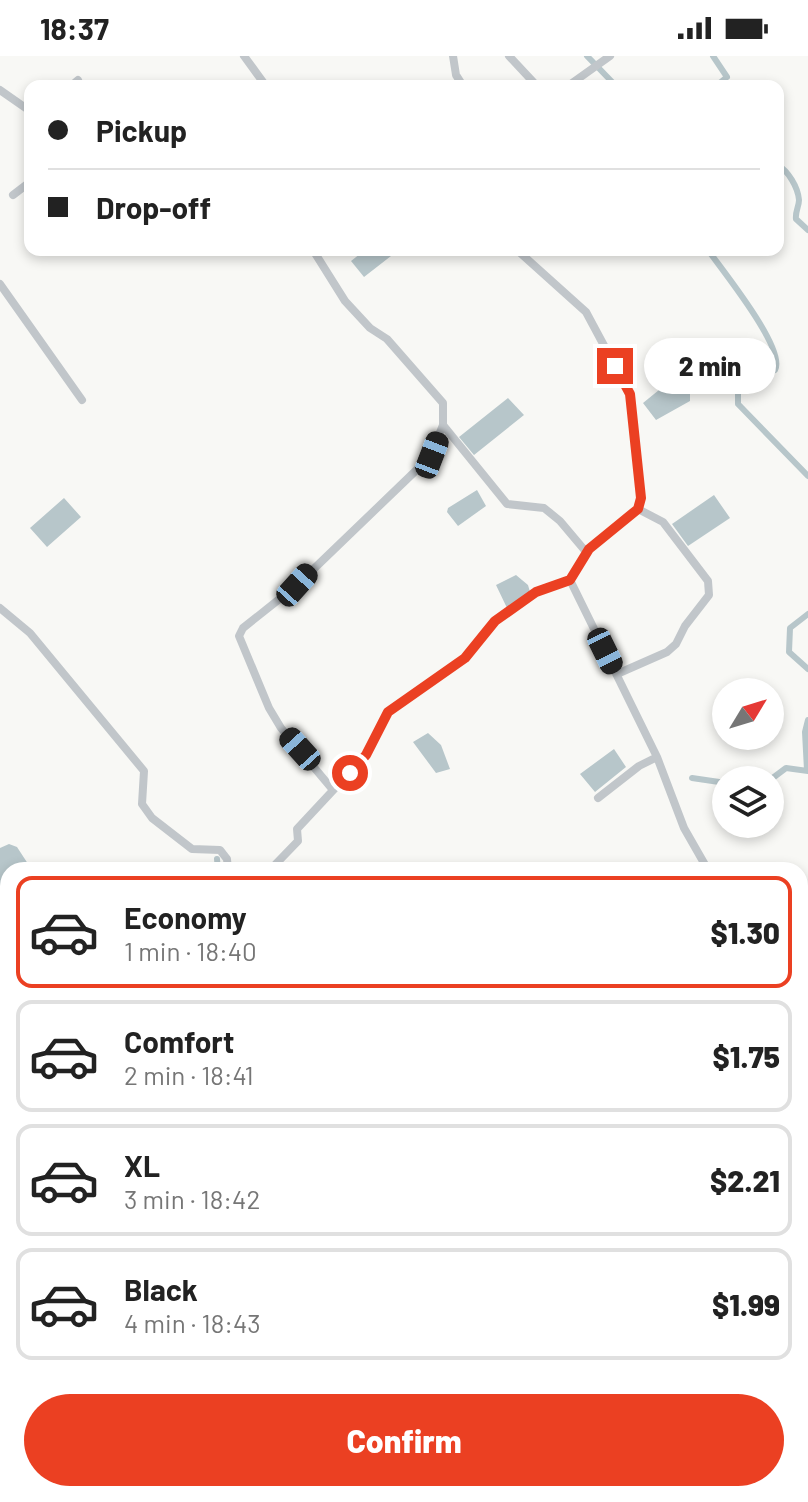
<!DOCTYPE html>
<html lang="en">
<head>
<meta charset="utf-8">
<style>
  body { margin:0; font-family:Barlow,sans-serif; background:#f2f2f2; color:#222; height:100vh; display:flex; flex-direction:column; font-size:30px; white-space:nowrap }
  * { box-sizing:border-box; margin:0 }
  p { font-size:26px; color:#767676 }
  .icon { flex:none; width:44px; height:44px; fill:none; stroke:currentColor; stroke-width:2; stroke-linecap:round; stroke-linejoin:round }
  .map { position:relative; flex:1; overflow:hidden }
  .sheet { position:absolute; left:0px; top:806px; width:808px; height:640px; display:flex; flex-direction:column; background:#fff; border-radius:24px 24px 0 0; box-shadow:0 4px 12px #0003 }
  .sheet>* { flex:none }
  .top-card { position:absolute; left:24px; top:24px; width:760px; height:176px; border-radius:16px; box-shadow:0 4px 12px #0003; display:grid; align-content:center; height:176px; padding:0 24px; background:#fff }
  .needle { width:52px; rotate:52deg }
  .buttons { position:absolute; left:712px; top:622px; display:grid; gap:16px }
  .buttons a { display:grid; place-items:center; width:72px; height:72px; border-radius:50%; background:#fff; box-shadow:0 4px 12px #0003; font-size:40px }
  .end { position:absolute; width:36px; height:36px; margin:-18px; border:10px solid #eb4022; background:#fff; box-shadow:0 0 0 4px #fff }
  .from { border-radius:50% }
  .bubble { position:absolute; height:56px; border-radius:28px; background:#fff; box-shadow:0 4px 12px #0003; font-size:26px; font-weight:800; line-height:56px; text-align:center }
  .car { position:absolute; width:24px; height:48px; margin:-24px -12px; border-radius:10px; box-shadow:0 0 6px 2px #0007; background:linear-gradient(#222 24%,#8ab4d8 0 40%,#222 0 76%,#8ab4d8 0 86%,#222 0) }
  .top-card b { display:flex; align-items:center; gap:28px; height:76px; font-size:30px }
  .top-card b+b { border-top:2px solid #e0e0e0 }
  .top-card i { width:20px; height:20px; background:#222 }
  ul { padding:14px 0 0; list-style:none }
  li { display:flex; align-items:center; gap:24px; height:112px; margin:0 16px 12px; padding:0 8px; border:4px solid #e0e0e0; border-radius:16px }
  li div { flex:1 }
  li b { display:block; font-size:30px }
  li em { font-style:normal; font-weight:800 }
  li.on { border-color:#eb4022 }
  li>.icon { width:72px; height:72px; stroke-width:1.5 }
  .primary-button { display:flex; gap:16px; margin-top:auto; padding:16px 24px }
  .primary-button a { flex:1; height:92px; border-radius:48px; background:#eb4022; color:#fff; font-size:32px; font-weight:800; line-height:92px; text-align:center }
  .status { display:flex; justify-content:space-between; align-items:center; height:56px; padding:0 40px; background:#fff; direction:ltr }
  .status svg { height:22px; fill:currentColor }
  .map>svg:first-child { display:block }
  .water { fill:#b7c6ca }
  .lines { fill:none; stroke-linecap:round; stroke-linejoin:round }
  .stream { stroke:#b7c6ca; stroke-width:2 }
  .canal { stroke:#b7c6ca; stroke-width:6 }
  .minor { stroke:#c1c6ca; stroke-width:8 }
  .route { stroke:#eb4022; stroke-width:10 }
</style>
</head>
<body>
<div class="status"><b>18:37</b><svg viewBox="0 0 49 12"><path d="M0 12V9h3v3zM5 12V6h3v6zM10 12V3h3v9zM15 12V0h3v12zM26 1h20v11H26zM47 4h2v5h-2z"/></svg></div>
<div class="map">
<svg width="808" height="1446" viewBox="0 0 808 1446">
  <rect width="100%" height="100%" fill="#f8f8f5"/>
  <path class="water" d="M365,194H386L391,200L364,221L351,205Z
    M670,325L690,335V345L656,364L643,347Z
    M508,342L524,359L474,399L459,381Z
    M477,434L486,450L458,470L447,456L448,452Z
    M714,439L730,462L688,490L672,468Z
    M64,442L81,461L47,491L30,472Z
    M516,519L528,529L530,536L507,552L496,529Z
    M428,677L441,689L450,713L436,717L413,686Z
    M614,693L626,711L595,736L580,718Z
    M9,788L17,791L32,814H8V827L0,831V792Z"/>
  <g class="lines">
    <path class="stream" d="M360,1446L364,1438"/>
    <path class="canal" d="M587,0L616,30
      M713,0L727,21L716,30
      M778,109C788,115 798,131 799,144C799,150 795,156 796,163L808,174
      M708,194C722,214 787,294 775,314L738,330V348L808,420
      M808,558L790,572L789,596L808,613
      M807,714L805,676L808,664
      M692,722L726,727
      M770,724L786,712L808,715
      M217,803L218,814
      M800,1250L808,1243
      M0,1315H8
      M107,1438L113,1446
      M604,1438L611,1446"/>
    <path class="minor" d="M244,0L266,30
      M453,0L456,19L463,30
      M509,0L537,30
      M71,30L78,24
      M568,30L610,0
      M0,34L30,55
      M13,139L30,126
      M313,194L345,245L370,272L387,283L443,347V369L430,401L297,529L243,572L239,580L269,652L281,672L333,734
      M517,194L586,256L630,338L641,442L638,453L589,493L570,524L657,701L684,772L708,814
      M0,228L82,344
      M443,369L507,448L544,452L560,465L587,497
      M0,552L30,577L144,715L142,748L152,762L192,793L220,794L227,803L228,814
      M617,618L667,596L676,588L685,570L709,539L708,525L663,466L638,453
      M598,742L639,710L657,701
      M270,814L298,785L297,773L366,699L388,656L465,602L495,565L536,536L570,524
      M800,910L808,924
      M0,928L8,934
      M0,1050L6,1045"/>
  </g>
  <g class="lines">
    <path class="route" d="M350,717L366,699L388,656L465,602L495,565L536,536L570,524L589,493L638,453L641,442L630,338L615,310"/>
  </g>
</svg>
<div class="buttons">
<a><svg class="needle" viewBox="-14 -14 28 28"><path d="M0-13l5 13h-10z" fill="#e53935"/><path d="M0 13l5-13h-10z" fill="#767676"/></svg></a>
<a><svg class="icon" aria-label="layers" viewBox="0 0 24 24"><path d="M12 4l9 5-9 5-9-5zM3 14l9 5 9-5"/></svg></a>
</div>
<i class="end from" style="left:350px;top:717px"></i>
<i class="end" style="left:615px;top:310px"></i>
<div class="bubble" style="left:644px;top:282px;width:132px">2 min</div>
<i class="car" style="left:432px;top:399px;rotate:21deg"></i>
<i class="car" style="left:297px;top:529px;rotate:42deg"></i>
<i class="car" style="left:605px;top:595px;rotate:154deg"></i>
<i class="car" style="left:300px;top:693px;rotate:318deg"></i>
<div class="top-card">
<b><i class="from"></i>Pickup</b>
<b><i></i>Drop-off</b>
</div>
<section class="sheet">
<ul>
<li class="on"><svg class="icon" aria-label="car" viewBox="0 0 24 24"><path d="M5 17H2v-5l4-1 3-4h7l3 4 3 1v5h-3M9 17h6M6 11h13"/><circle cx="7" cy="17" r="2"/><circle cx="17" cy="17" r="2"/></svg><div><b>Economy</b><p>1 min · 18:40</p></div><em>$1.30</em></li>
<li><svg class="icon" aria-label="car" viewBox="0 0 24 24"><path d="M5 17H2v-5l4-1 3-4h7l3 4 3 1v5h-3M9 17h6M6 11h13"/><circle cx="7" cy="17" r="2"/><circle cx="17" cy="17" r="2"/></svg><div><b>Comfort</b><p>2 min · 18:41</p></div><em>$1.75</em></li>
<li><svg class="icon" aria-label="car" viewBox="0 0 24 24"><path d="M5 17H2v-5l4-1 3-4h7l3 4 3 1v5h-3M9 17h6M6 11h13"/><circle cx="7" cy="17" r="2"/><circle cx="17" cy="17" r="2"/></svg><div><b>XL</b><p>3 min · 18:42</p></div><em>$2.21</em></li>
<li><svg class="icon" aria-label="car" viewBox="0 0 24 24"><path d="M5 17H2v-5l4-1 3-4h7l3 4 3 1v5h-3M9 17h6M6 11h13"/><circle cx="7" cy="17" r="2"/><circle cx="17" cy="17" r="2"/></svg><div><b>Black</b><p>4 min · 18:43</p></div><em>$1.99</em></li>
</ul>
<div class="primary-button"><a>Confirm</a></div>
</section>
</div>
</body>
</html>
